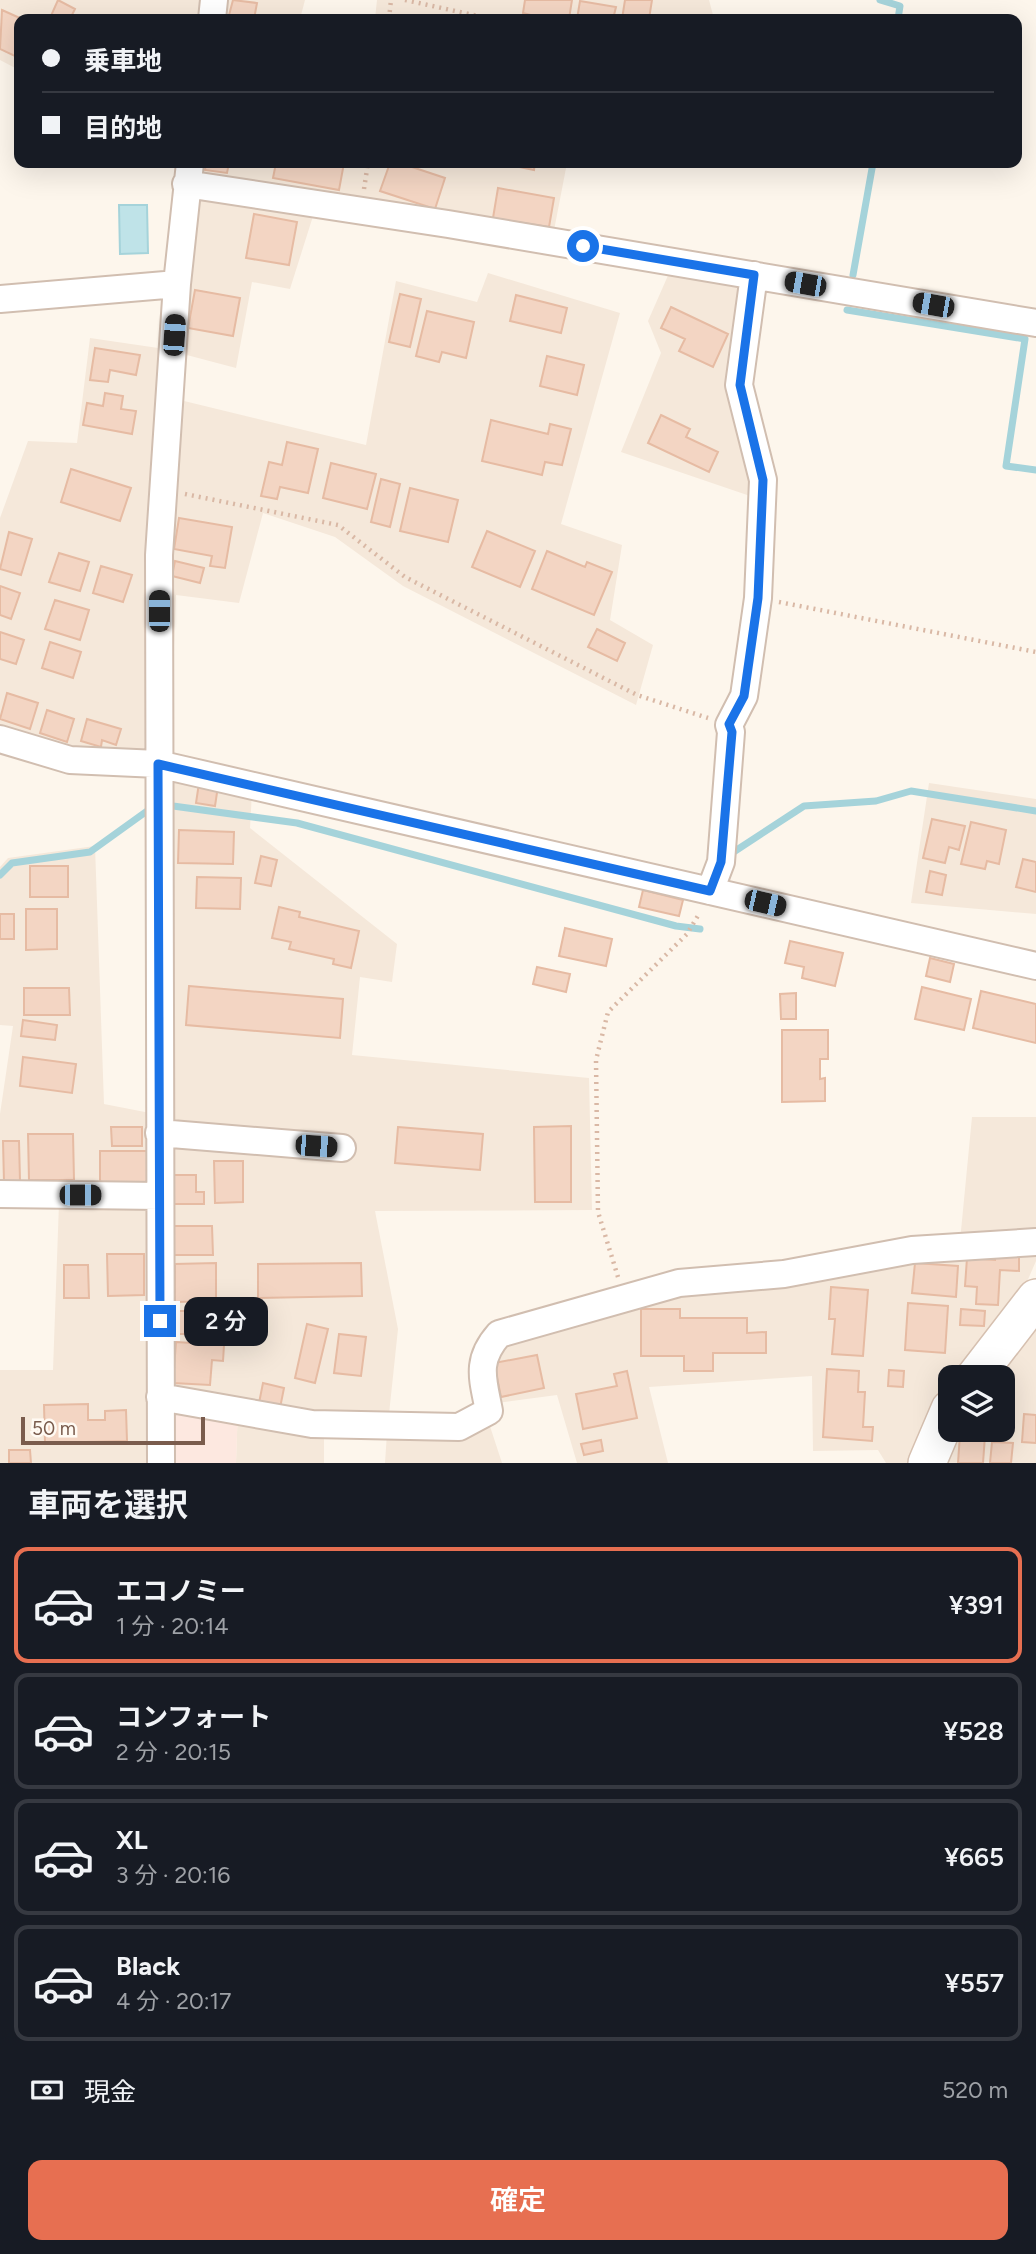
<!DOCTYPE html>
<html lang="ja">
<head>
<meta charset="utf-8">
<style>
  body { margin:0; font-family:Figtree,"Noto Sans JP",sans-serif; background:#242831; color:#f1f3f6; height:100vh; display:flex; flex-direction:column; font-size:26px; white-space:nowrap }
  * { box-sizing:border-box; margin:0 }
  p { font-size:23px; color:#9ea1a6 }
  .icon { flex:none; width:38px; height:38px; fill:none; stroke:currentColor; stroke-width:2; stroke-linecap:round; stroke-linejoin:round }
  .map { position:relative; height:1463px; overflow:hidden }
  .panel { display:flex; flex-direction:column; background:#171b24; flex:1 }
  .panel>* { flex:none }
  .top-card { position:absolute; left:14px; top:14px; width:1008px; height:154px; border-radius:14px; box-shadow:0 7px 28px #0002; display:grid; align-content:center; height:154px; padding:0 28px; background:#171b24 }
  .controls { position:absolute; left:938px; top:1365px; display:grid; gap:14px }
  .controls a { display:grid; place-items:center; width:77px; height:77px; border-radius:14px; background:#171b24; box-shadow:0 7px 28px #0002; font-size:35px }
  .scale { position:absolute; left:21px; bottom:18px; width:184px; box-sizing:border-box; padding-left:7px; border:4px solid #7a5c4d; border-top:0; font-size:19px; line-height:24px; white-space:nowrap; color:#7a5c4d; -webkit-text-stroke:5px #fffaf3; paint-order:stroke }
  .end { position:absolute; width:32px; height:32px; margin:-16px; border:9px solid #1a73e8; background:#fff; box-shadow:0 0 0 4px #fff }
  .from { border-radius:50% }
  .bubble { position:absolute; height:49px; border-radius:14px; background:#171b24; box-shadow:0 7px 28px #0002; font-size:23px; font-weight:600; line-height:49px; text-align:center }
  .car { position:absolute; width:21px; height:42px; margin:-21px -10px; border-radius:9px; box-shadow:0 0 5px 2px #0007; background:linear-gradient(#222 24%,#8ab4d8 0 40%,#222 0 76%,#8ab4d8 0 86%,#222 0) }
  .top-card b { display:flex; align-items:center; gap:24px; height:66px; font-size:26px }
  .top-card b+b { border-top:2px solid #363941 }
  .top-card i { width:18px; height:18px; background:#f1f3f6 }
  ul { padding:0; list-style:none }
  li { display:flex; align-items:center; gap:21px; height:116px; margin:0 14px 10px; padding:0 14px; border:4px solid #363941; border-radius:14px }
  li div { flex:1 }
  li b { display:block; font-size:26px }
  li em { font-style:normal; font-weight:600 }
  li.active { border-color:#e76f51 }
  li>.icon { width:63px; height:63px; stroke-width:1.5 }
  h2 { padding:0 28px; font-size:32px; line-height:84px }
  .pay { display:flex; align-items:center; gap:18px; height:77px; padding:0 28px; font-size:26px }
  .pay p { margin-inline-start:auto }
  .action { display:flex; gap:14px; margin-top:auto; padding:14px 28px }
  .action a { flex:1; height:80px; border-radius:14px; background:#e76f51; color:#fff; font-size:28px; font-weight:600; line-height:80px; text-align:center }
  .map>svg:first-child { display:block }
  .residential { fill:#f5e8da; fill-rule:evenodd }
  .commercial { fill:#fde8e0 }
  .water { fill:#bfe3e8; stroke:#a5d3da; stroke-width:2 }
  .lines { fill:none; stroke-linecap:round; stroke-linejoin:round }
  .stream { stroke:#a5d3da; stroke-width:7 }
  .building { fill:#f3d5c3; stroke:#e6bba3; stroke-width:2 }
  .minor-casing { stroke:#d1beb0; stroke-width:30 }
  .secondary-casing { stroke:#d6c0b0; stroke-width:40 }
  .path { stroke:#d9b8a5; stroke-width:4.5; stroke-dasharray:2 5; stroke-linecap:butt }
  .minor { stroke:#fff; stroke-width:26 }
  .secondary { stroke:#fff; stroke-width:37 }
  .route { stroke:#1a73e8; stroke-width:9 }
</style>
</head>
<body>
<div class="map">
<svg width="1036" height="1463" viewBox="0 0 1036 1463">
  <rect width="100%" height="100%" fill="#fdf6ec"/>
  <path class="residential" d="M0,0H305L300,19H19V70L0,60Z
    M377,0H709L714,19H375Z
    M178,163H567L550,251L314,213L290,289L252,282L236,368L183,354L180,400L366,445L396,281L477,302L488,273L620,313L561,524L622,545L610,620L653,645L636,705L403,586L335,537L263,513L239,603L176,595L170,755L253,774L250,828L397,944L392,982L360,977L352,1055L589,1078L592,1210L375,1211L398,1329L387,1433L454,1423L483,1405L497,1329L960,1241L972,1117H1036V1261L1016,1307L1036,1323V1463H886L878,1450L813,1451L812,1376L649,1387L668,1463H577L557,1395L483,1405L502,1463H385L387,1433L324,1431V1463H236L238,1406L155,1463H0V1370H53L59,1203L0,1199V1114L13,1026L0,1025V867L8,858L95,846L104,1104L150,1113L149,770L0,747V518L28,441L77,443L90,338L165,349ZM950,1377H1003V1430H950Z
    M677,255L745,265L753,497L621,452L661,353L648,321Z
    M929,783L1036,799V914L911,903Z"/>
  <path class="commercial" d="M154,1389L238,1406L236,1463H155Z"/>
  <path class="water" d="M119,205H147L148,253L120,254Z"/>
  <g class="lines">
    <path class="stream" d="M880,0L900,6L898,19
      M853,275L873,163
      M847,310L1025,339L1006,466L1036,470
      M173,806L297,823L676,926L700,929
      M729,855L804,806L876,801L911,791L1036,811
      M0,875L12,863L90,852L147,811"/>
  </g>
  <path class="building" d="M58,0L75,9L70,19L50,18Z
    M233,0L257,3L254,19H228Z
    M525,0H572L569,19H546L523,13Z
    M625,0H652L649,19H622Z
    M580,1L616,7L613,19H577Z
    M2,10L22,19H19V58L0,49Z
    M206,163H229L227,173L205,170Z
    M276,163H344L339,190L273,178Z
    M390,163H400L445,178L435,209L380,191Z
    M519,163H535L534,170L519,167Z
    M498,188L554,198L549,227L493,218Z
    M254,214L297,222L289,265L246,258Z
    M195,290L240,298L233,336L188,328Z
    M400,294L421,299L410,347L389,342Z
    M516,295L567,308L561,333L510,321Z
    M671,307L728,334L713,367L679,351L685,339L661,328Z
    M427,311L474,322L466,358L442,352L439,362L416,356Z
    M95,348L140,355L136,375L110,370L108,382L90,380Z
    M547,356L584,365L577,395L540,386Z
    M105,393L123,396L121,409L136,411L132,434L83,425L87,403L103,406Z
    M661,415L690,429L686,437L718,452L709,472L648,443Z
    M491,420L548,434L550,424L571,429L562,465L545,462L542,475L482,461Z
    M287,442L318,449L308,493L280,487L277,499L261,496L269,462L282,465Z
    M331,463L376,474L367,509L323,498Z
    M71,469L131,488L120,521L61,502Z
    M381,479L400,484L390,527L371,522Z
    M410,488L458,500L448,542L400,531Z
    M179,518L232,527L225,568L210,566L212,556L174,549Z
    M487,531L535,551L520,587L472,567Z
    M9,532L32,539L21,575L0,569Z
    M547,551L585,567L587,562L612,572L594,615L532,589Z
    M59,553L89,562L80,591L49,582Z
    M175,561L204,568L200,583L172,576Z
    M101,566L132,575L123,602L93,593Z
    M0,586L20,593L11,619L0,615Z
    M55,600L89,610L80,640L45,629Z
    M597,629L625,643L617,661L588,647Z
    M0,632L24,640L16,664L0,659Z
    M50,642L81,652L73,678L42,668Z
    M7,693L38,703L30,729L0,719Z
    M47,710L74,719L67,742L40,733Z
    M87,719L121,729L116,745L102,740L101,747L81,741Z
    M199,783L218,786L215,806L196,803Z
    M932,819L965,826L959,850L949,847L945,863L923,858Z
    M971,822L1006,830L999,864L987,861L985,869L961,864Z
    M179,830L234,832L233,864L178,863Z
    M261,856L277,860L271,886L255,883Z
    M1023,859L1036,862V892L1016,887Z
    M30,866H68V897H30Z
    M930,871L946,875L942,895L926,892Z
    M197,877L241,878L240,909L196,908Z
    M643,890L683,900L679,916L639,907Z
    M279,907L300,912L299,917L359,931L351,968L333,964L334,959L289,949L291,942L272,938Z
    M26,909H57V949L26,950Z
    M0,914H14V939H0Z
    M565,928L612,939L606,966L559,956Z
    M790,941L843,953L835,986L802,978L804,967L785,963Z
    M930,958L954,964L950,982L926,976Z
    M537,967L570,974L566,992L533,984Z
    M189,986L343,999L340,1038L186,1025Z
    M922,987L971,999L964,1030L915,1019Z
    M24,988H69L70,1015H24Z
    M981,991L1036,1004V1043L973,1028Z
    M796,993V1019H781L780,994Z
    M23,1020L57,1025L55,1040L21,1036Z
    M782,1030H828V1059H820V1079L825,1078V1101L782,1102Z
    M23,1057L76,1064L72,1093L20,1086Z
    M571,1126V1202H535L534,1127Z
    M111,1127H142V1146H112Z
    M398,1127L483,1134L480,1170L395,1163Z
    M28,1134H73L74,1180H29Z
    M3,1141H19L20,1181L4,1182Z
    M100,1151H148V1183H100Z
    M214,1161H243V1202L215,1203Z
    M172,1175H196V1192H204V1204H172Z
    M173,1226H212L213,1255H174Z
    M107,1254H144V1295L108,1296Z
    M995,1255L1019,1257V1271L1000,1270L998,1305L976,1304L977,1287L965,1286L967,1258L995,1260Z
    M216,1263V1301L175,1302V1264Z
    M361,1263L362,1296L258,1298V1264Z
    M915,1263L958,1266L956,1297L912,1293Z
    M64,1265H88L89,1298H64Z
    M831,1287L868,1290L863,1356L832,1354L835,1319H829Z
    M908,1303L948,1306L945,1353L905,1350Z
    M641,1309H680V1318H747V1333L766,1332V1353H713V1371H684V1356H641Z
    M961,1309L985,1311L984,1326L960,1325Z
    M177,1311H211L212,1327L195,1328V1334H177Z
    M307,1324L328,1329L315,1383L295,1378Z
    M339,1334L366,1337L361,1376L334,1373Z
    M176,1342L224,1345L223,1361L212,1360L210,1385L173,1383Z
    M537,1355L544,1388L501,1397L494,1363Z
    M827,1369L859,1371L858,1392H865L863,1427H873L872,1441L823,1437Z
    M889,1370L904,1371L903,1387L888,1386Z
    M627,1371L637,1418L583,1429L576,1394L617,1386L614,1374Z
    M263,1383L284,1388L280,1408L259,1403Z
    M88,1404V1420H105V1411L126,1410L127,1441L45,1443L44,1405Z
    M1024,1414L1036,1415V1443L1022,1442Z
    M960,1434L985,1436L983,1463H958Z
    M601,1440L603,1451L584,1455L581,1444Z
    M992,1442L1013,1443L1011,1463H990Z
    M9,1450H30L31,1463H9Z"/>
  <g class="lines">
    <g class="minor-casing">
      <path id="minor" d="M212,19L214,0
        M186,184L448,224L1036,323
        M0,299L177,284
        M0,739L70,760L158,764L1036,966
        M710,891L721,862L731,732L729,725L744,696L758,598L763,480L739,385L754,275
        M159,1133L342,1148
        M0,1194L160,1196
        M160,1397L312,1424L459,1427L489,1411C483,1379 475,1361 499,1334L679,1283L784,1274L912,1250L1036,1242
        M161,1463L159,555L177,284L190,163"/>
    </g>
    <g class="secondary-casing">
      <path id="secondary" d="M975,1377L1036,1298
        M927,1463L950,1409"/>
    </g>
    <path class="path" d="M405,0L492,19
      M389,19L391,0
      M364,189L368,163
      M185,494L338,525L405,577L637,695L708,718
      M779,602L1036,652
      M618,1277L598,1212L596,1060L608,1012L687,934L699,914"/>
    <use href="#minor" class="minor"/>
    <use href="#secondary" class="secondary"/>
  </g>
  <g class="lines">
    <path class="route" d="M160,1321L158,764L710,891L721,862L732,732L729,724L744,696L758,598L763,480L740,385L754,275L583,246"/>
  </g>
</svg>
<div class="controls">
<a><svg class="icon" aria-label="layers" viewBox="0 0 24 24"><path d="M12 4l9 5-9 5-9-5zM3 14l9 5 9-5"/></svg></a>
</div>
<div class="scale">50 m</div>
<i class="end from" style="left:583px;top:246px"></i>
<i class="end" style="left:160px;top:1321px"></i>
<div class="bubble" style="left:184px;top:1297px;width:84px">2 分</div>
<i class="car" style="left:805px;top:284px;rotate:280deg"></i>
<i class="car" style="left:933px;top:305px;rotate:280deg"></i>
<i class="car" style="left:174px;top:335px;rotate:4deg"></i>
<i class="car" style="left:159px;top:611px;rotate:0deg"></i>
<i class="car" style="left:765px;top:903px;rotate:103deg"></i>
<i class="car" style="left:316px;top:1146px;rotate:94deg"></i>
<i class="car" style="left:80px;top:1195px;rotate:90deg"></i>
<div class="top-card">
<b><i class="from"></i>乗車地</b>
<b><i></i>目的地</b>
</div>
</div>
<section class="panel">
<h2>車両を選択</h2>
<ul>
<li class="active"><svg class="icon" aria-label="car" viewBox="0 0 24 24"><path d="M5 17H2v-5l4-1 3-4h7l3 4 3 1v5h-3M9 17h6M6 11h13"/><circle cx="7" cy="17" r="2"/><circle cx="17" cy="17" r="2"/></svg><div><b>エコノミー</b><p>1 分 · 20:14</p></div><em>¥391</em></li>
<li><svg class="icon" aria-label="car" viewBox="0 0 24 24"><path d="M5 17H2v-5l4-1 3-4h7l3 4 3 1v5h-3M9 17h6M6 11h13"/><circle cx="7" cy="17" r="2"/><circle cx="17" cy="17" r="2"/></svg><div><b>コンフォート</b><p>2 分 · 20:15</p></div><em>¥528</em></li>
<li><svg class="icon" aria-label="car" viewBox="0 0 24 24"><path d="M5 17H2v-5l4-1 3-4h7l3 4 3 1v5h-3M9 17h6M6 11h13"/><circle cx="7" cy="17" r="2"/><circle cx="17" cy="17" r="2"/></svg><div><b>XL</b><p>3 分 · 20:16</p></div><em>¥665</em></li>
<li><svg class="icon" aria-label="car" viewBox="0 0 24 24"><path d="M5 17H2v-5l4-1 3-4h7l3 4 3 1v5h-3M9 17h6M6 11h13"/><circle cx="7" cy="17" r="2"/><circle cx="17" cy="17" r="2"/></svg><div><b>Black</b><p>4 分 · 20:17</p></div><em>¥557</em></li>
</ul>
<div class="pay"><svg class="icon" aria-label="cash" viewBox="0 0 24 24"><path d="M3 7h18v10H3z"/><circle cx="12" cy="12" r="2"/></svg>現金<p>520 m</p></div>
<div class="action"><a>確定</a></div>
</section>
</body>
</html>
